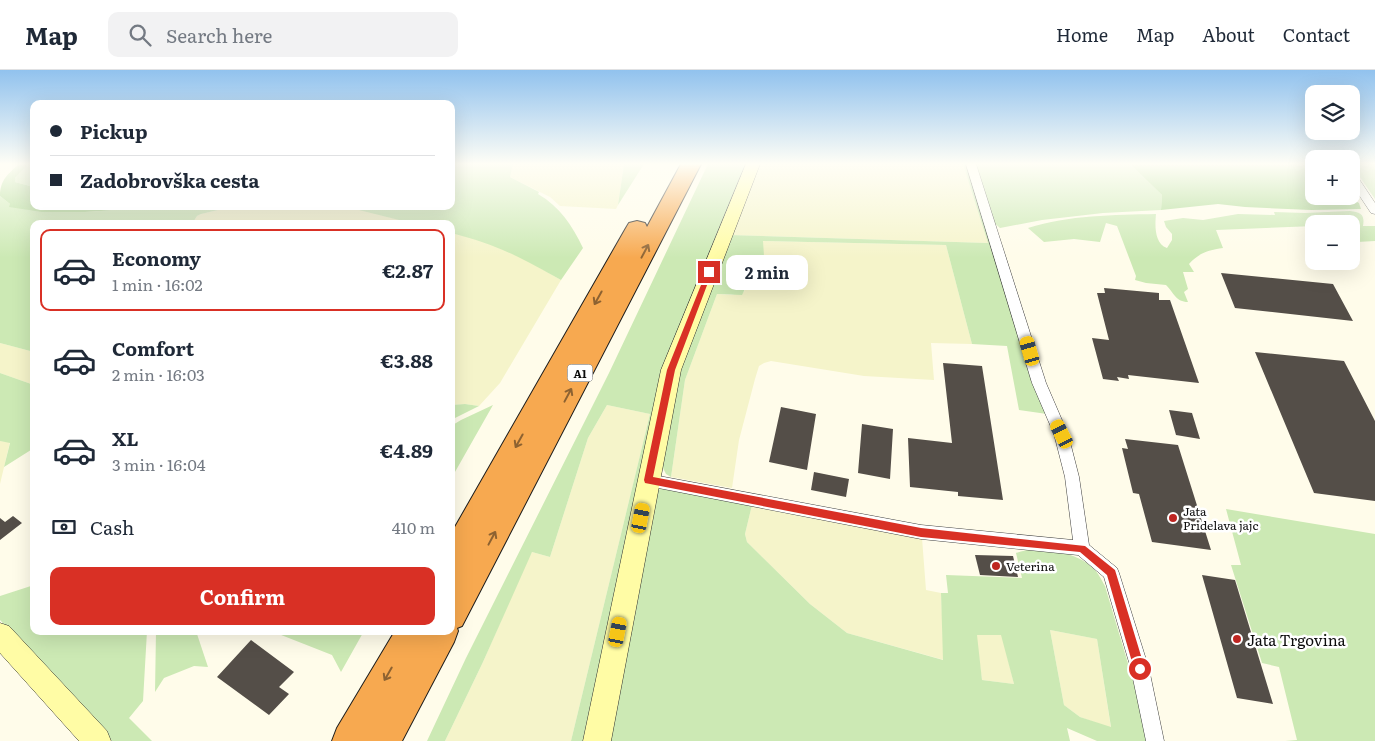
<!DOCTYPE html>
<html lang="en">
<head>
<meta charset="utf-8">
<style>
  body { margin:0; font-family:Literata,serif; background:#f2f2f3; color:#1f2937; height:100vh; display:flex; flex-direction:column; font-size:19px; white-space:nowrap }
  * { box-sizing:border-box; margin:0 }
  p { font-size:16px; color:#747a83 }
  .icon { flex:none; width:28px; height:28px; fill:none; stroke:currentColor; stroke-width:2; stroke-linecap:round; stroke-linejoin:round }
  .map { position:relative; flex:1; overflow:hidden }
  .side { position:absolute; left:30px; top:150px; width:425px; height:415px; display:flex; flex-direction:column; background:#fff; border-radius:10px; box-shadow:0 5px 20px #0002 }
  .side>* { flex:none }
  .banner { position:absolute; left:30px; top:30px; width:425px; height:110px; border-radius:10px; box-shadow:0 5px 20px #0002; display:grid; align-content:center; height:110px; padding:0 20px; background:#fff }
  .buttons { position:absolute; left:1305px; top:15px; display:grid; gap:10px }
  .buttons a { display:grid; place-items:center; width:55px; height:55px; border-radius:10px; background:#fff; box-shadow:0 5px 20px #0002; font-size:25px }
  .end { position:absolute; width:22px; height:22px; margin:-11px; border:6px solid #d93025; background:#fff; box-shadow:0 0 0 2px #fff }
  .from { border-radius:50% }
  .bubble { position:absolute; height:35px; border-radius:10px; background:#fff; box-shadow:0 5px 20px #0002; font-size:16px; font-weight:700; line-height:35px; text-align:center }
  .car { position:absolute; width:15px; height:30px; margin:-15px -8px; border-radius:6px; box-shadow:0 0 4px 1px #0007; background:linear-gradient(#f5c518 24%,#345 0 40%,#f5c518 0 76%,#345 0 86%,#f5c518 0) }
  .banner b { display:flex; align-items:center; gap:18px; height:48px; font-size:19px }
  .banner b+b { border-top:1px solid #e0e1e3 }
  .banner i { width:12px; height:12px; background:#1f2937 }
  ul { padding:9px 0 0; list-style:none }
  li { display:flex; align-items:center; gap:15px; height:82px; margin:0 10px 8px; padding:0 10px; border:2px solid transparent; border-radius:10px }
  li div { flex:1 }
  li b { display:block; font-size:19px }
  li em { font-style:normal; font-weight:700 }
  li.on { border-color:#d93025 }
  li>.icon { width:45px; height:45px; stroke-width:1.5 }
  .pay { display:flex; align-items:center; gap:12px; height:55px; padding:0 20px; font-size:19px }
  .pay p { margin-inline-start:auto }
  .cta { display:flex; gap:10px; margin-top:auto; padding:10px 20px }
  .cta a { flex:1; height:58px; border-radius:10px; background:#d93025; color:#fff; font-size:20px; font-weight:700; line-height:58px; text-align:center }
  header { display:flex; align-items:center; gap:30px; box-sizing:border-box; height:70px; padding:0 25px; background:#fff; border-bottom:1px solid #e0e1e3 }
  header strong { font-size:24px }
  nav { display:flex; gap:28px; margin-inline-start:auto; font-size:18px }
  .search { width:350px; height:45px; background:#f2f2f3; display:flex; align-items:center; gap:12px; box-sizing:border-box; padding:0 18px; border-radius:10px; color:#747a83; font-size:19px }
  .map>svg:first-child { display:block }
  .farmland { fill:#f5f4ca }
  .green { fill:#cce9b4; fill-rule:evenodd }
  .forest { fill:#aeda93 }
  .building { fill:#544e48 }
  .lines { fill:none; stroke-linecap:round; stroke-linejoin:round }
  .street-casing { stroke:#3f3f3f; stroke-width:1 }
  .secondary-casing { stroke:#2e2e2e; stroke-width:1 }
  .highway-casing { stroke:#1d1d1d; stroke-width:2 }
  .street { fill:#fff; fill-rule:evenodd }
  .secondary { fill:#fffca5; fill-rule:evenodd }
  .highway { fill:#f7a950; fill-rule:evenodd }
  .oneway { stroke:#8d6231 }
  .route { fill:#d93025 }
  .poi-dot { fill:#be2521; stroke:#fff; stroke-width:2 }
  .labels { text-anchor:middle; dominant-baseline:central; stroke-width:5; stroke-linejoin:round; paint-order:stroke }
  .shield { fill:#fff; stroke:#555; stroke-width:1 }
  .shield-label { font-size:11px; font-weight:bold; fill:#0c0c0c }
  .poi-label { font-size:12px; fill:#0c0c0c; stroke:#fff; text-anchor:start }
  .near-poi-label { font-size:15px; fill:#0c0c0c; stroke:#fff; text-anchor:start }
</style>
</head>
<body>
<header>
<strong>Map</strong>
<div class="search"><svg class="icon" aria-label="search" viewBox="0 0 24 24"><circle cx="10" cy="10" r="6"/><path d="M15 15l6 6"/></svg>Search here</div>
<nav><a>Home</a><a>Map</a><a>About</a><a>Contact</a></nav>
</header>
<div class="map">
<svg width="1375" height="671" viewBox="0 0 1375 671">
  <rect width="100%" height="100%" fill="#fffcea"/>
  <path class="farmland" d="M513,94H624L618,135L616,139L560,136L550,127L510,107Z
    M759,94H963L989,173L730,165Z
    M235,136H347L415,154H192L197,146L201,144Z
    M451,163L475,168L519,186L561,210L500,313L479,336L465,334L451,335Z
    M763,171L946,175L972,274L931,273L934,310L864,306L771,291L764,293L759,296L755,309L739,370L732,418L671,407L685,310L717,224L732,225L744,222L756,186H763Z
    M0,273L34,282V315L0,303Z
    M607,335L650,344L571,671H445L483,592L527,491L532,482L550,487L588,368Z
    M0,371L10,372L0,414Z
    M752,435L922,468L926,520L941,523L944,590L847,563L810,534L747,472L745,464Z
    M1050,560L1097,569L1111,658L1080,647L1064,635Z
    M976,565H1002L1014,614L982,610Z"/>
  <path class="green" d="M29,94H34V117L15,112V108Z
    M451,94H513L510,107L539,122L538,124C560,137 572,155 583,178L561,210C522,188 496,174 451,163V154H415L347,137L451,136Z
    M624,94H644L618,135Z
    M708,94H746L662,302L583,671H571L650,344L607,335L588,368L550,487L532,482L483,592L445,671H427L466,588L609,303Z
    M963,94H968L1047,344L1019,340L1007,276L972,274L946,175L763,171L764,186H756L744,221L742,225L717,224L685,310L671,407L666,404L662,396L677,306L730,165L988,173Z
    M974,94H1130L1162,125L1161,140L1103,143L1042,150L1000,158L992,151Z
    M1351,94H1375V129Z
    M0,116V126L10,134L85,142L179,136H235L201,144L197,146L192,154H34V282L0,273Z
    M1350,141C1361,142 1365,145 1363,156H1375V171L1357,172L1351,162V154H1314V156L1216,160L1223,178C1208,180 1199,183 1189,194L1194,202H1183L1188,219L1184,222L1188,232C1176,232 1174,223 1166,215L1146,213L1135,210L1136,206L1117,156L1106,153L1100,172L1074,169L1044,172L1028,158C1069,145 1114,145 1156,144C1155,155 1154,173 1167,178L1172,170V164L1166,157L1164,151L1183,148L1203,150L1238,144L1275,145L1274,142L1305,143Z
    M0,303L34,315V378L4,397L10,373L0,371Z
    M465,334L479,336L451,350V335Z
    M493,335L451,409V356L461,350Z
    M663,417L752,435L745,464L747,472L810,534L847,563L943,590L941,523H948L946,505L1022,508L1016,483C1037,475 1073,481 1091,496C1098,502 1101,509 1105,516L1151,671H1097L1067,658L1070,671H609L656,422ZM1050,560L1097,569L1111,657L1080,647L1064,635ZM977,565H1001L1014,614L982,610Z
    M1226,439L1375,464V671H1285L1297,670L1279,597L1262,593L1231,495H1241Z
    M34,515V561H147L143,631L129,648L152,671H112L0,550V526Z
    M156,561H196L208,597L194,596L164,608L155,622Z
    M271,561H364L341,602L332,585Z"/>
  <path class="forest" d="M19,94H29L15,108V112L34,117V136H179L85,142H42L9,137L10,134L0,126C0,110 8,104 19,94Z
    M1130,94H1305L1314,103V126H1347L1359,133L1361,139L1311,140L1245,137L1218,134L1161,140L1162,125Z"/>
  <path class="building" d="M1221,203L1333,214L1353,251L1235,238Z
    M1104,218L1159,223V230H1170L1199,313L1128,305L1129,309L1117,307L1119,311L1103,309L1092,268L1109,270L1097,223H1105Z
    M1255,282L1344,291L1375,351V431L1314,423Z
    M943,293L982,296L1003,430L958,426V422L910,417L908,368L952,373Z
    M781,337L816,344L807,400L769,392Z
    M1169,340L1192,343L1200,369L1176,365Z
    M862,354L893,359L890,409L858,403Z
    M1125,369L1178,375L1211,480L1152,472L1139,424L1133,423L1122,378L1128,379Z
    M814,402L849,409L846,427L811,420Z
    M13,446L22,453L0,470V448L5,452Z
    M975,485L1013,486L1018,507L980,505Z
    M1202,505L1235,510L1273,634L1237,628Z
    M251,570L294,602L279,617L289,624L269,645L217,607Z"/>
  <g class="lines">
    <g class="street-casing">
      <path id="street" d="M966,94H976L1046,313L1068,364L1079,407L1089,475L1117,498L1119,503L1149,599L1164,671H1146L1131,599L1104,507L1078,485L921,469L648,416L643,414L641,410L643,406L648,404L921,455L1073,470L1065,407L1054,364L1032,313Z
        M1351,102L1355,103L1375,133V144L1371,143L1351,113Z"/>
    </g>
    <g class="secondary-casing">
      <path id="secondary" d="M746,94H760L681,300L611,671H583L661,300Z
        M0,553L9,556L107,661L111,671H79L0,583Z"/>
    </g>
    <g class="highway-casing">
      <path id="highway" d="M681,94H701L462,556L457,558L458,561L454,572L402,671H332L337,658L395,561H451V513L455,505L451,507V464L626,158L629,153L637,151L645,153L647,157Z"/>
    </g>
    <use href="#street" class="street"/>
    <use href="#secondary" class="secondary"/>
    <use href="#highway" class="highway"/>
  </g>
  <defs><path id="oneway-shaft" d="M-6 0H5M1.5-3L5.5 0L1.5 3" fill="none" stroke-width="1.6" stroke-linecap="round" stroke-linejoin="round" transform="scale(1.25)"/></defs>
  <g class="oneway">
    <use href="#oneway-shaft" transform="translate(645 181) rotate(-62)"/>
    <use href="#oneway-shaft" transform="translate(598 228) rotate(119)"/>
    <use href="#oneway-shaft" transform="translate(568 325) rotate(-62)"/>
    <use href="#oneway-shaft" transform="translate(519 371) rotate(119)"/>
    <use href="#oneway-shaft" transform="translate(492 468) rotate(-62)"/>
    <use href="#oneway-shaft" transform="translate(388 604) rotate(120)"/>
  </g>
  <linearGradient id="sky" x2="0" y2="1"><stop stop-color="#91c2ee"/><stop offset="0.5" stop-color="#fffef6"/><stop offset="1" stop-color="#fffef6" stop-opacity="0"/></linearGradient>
  <rect width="1375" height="188" fill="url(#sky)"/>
  <path class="route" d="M707,200L712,202L675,300L653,407L921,458L1085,476L1115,500L1145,599L1143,603L1140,604L1136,603L1134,599L1107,505L1080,482L921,467L645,413L644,410L667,300Z"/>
  <g class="poi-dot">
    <circle cx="1173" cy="448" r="5"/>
    <circle cx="996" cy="496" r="5"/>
    <circle cx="1237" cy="569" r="5"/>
  </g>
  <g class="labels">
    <rect class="shield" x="567.5" y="294.5" width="25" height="17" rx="4"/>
    <g class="shield-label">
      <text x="580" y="303">A1</text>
    </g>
    <g class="poi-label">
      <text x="1183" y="441">Jata<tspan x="1183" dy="14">Pridelava jajc</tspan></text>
      <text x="1006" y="496">Veterina</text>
    </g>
    <g class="near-poi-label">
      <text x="1247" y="569">Jata Trgovina</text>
    </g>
  </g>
</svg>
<div class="buttons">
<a><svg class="icon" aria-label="layers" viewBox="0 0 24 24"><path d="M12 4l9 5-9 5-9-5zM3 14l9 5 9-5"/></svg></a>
<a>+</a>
<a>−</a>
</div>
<i class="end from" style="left:1140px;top:599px"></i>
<i class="end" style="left:709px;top:202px"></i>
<div class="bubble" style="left:726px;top:185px;width:82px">2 min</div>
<i class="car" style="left:1030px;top:281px;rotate:344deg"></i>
<i class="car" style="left:1062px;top:364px;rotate:333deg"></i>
<i class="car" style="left:641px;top:448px;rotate:11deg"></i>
<i class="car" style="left:618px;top:562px;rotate:11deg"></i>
<div class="banner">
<b><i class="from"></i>Pickup</b>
<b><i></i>Zadobrovška cesta</b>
</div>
<section class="side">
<ul>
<li class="on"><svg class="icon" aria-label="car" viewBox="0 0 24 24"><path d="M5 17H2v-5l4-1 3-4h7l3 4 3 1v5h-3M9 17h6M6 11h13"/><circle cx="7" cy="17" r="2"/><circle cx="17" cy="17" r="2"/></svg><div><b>Economy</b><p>1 min · 16:02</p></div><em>€2.87</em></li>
<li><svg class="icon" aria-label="car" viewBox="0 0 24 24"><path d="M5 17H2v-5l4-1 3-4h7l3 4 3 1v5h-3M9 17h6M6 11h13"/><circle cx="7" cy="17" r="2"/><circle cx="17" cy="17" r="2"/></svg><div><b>Comfort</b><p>2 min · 16:03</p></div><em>€3.88</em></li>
<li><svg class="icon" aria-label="car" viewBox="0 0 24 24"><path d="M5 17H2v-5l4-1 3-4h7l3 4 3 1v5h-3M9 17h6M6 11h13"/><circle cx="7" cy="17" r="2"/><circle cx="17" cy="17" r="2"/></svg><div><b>XL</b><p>3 min · 16:04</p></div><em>€4.89</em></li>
</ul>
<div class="pay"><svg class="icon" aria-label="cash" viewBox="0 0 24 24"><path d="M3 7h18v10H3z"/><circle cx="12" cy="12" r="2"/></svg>Cash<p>410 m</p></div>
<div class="cta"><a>Confirm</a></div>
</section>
</div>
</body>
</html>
